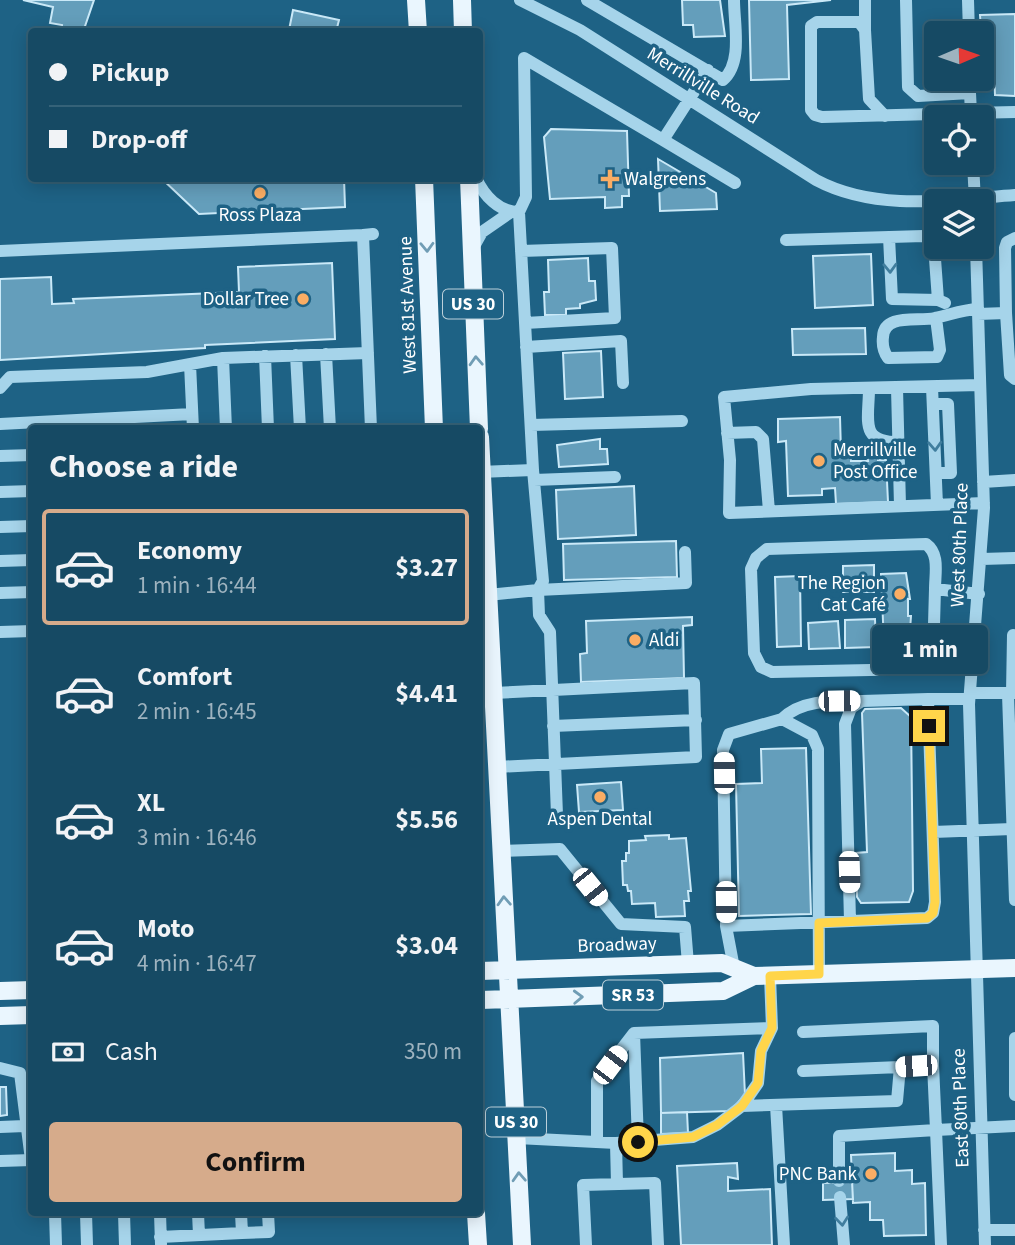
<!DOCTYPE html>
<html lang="en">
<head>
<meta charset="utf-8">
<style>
  body { margin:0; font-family:"Source Sans 3",sans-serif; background:#1f516a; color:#f1f3f6; height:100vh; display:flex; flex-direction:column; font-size:26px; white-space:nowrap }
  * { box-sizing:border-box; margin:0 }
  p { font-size:23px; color:#9eb3bf }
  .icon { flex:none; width:38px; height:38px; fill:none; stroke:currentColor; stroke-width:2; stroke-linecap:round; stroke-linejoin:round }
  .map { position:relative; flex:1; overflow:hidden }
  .side { position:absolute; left:28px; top:425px; width:455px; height:791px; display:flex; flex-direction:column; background:#164a64; border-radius:7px; box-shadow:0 4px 18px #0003,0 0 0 2px #356278 }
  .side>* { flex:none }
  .top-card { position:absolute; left:28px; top:28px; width:455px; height:154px; border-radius:7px; box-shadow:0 4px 18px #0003,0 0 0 2px #356278; display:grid; align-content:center; height:154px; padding:0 21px; background:#164a64 }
  .needle { width:46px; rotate:88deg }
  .fabs { position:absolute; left:924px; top:21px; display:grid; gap:14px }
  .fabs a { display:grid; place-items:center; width:70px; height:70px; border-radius:7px; background:#164a64; box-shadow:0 4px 18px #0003,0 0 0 2px #356278; font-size:35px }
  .end { position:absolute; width:32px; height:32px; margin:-16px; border:9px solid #ffd54a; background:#111; box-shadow:0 0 0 4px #111 }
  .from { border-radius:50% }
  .bubble { position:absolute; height:49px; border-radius:7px; background:#164a64; box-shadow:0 4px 18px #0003,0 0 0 2px #356278; font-size:23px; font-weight:700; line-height:49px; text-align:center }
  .car { position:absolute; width:21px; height:42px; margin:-21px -10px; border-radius:9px; box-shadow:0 0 5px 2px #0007; background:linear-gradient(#fff 24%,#345 0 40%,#fff 0 76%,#345 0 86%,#fff 0) }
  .top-card b { display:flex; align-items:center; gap:24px; height:66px; font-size:26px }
  .top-card b+b { border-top:2px solid #356278 }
  .top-card i { width:18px; height:18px; background:#f1f3f6 }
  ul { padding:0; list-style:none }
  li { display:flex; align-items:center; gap:21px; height:116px; margin:0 14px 10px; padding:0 7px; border:4px solid transparent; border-radius:7px }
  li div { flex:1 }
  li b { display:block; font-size:26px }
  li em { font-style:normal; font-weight:700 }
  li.on { border-color:#d6ab8b }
  li>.icon { width:63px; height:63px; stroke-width:1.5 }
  h2 { padding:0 21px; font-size:32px; line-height:84px }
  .pay { display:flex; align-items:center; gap:18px; height:77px; padding:0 21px; font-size:26px }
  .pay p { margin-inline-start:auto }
  .button { display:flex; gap:14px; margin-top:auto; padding:14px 21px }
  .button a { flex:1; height:80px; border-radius:7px; background:#d6ab8b; color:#111; font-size:28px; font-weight:700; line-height:80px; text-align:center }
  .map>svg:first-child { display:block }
  .building { fill:#649ebb; stroke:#cae9f8; stroke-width:2 }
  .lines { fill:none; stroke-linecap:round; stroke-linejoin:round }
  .minor { stroke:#a6d4ea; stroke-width:12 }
  .major { stroke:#eaf6fe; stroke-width:18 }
  .oneway { stroke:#709db5 }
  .oneway2 { stroke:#407e9e }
  .route { stroke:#ffd54a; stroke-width:9 }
  .poi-dot { fill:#faad64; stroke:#1e6285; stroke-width:2.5 }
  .labels { text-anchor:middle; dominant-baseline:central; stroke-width:7; stroke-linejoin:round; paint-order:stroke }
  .shield { fill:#1e6285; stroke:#bcd0da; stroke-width:2 }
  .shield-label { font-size:18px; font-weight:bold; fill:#fff }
  .street-label { font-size:19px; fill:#fff; stroke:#1e6285 }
  .poi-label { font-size:19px; fill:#fff; stroke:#1e6285; text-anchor:start }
</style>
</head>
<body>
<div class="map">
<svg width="1015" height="1245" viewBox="0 0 1015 1245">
  <rect width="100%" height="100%" fill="#1e6285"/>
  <path class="building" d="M23,0H94L83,32H61L62,25L50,23L53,7Z
    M682,0H720L725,36L694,37L693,25H683Z
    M749,0H831L787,5L789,79L751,80Z
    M293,10L339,20L336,32L289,30Z
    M1015,14V96L995,95L993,45L982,46L980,15Z
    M551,129L627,131L629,196H622V207L605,208V197L550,199L544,137Z
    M658,159L716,193L717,209L660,211Z
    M161,178H344L345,207L199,214Z
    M871,254L873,305L815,308L813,256Z
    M588,258L589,281H595L596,300L580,304V308L566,309V315H545L544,292H549L548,260Z
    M332,263L335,339L205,345V348L0,360V279L51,277L52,304L74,303L73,299L239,292L238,267Z
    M865,328L866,354L793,355L792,329Z
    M601,351L603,397L565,399L563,353Z
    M840,417L841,452H851V461H868L867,455L878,454V460H886L888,502L836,504L835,488L822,489V495L788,496L786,441L778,442V419Z
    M600,439V449H607L608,464L559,467L557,445Z
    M634,486L636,535L558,539L556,490Z
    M676,541L677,577L564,580L563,544Z
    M874,565V592H843V566Z
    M906,573L910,599H908V616H911L909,644L884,645L881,574Z
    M800,576L801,646L777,647L775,577Z
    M692,617V625L683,626L684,678L581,682L580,654L587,653L586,621Z
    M875,619L876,647L845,648V620Z
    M838,621L840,648L809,649L808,623Z
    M901,708L911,717L913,891L909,902L861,903L857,897L856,853L867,852L862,713L865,709Z
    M806,748L811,914L739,916L736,784L762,783L761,749Z
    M621,782L623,810L579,812L577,785Z
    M669,835V839L686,838L691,891H688L689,901H684L685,916L656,917L655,903L632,904L631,891H628L627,885H623L622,861H626V853H629V841L646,840L645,836Z
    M743,1053L745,1095L730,1111L661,1113L660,1058Z
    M0,1087H6L7,1115L0,1116Z
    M687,1112L688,1133L661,1134V1113Z
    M895,1153V1171L912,1170V1184L925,1183L926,1235L884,1236L883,1220H870V1202L853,1203L851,1155Z
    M737,1163L738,1179L728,1177V1191L770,1189L772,1245H681L677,1166Z
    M852,1182L853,1199L823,1200V1183Z"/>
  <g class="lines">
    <path class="minor" d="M520,0L580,30L816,180C876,212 949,200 1015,195
      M587,0L723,80C743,63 734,24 734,0
      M865,0V30
      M906,0L908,87L918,96L970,93L971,113L1015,112
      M968,0L969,33
      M885,116L869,99L865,30L859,22H817L811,26V110L815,115L822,117L971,113V117
      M663,140L735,183
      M973,163L975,201
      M476,178C484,196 499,212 519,212
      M889,237L892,299L938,300L945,303
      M786,240L924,236L934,245L938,300
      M976,247L984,508L969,704L985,1245
      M473,248L482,232L511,212
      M0,251L363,235
      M521,251L612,248L615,318L525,323
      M1006,313L1010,375L1015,379
      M978,314L1006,313L1005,248L1007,242L1015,238
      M936,318L940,350L937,357L888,358C883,351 882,345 883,337C884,313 918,322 935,318C950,315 961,310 978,309
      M526,347L621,341L623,383
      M326,354L330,429
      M296,355L300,429
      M265,356L268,429
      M223,358L226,429
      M190,364L193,429
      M980,385L811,389L724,397L730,460L729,513L984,503
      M932,387L937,505
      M0,388L10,377L147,372L223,358L368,353
      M869,388C869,420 859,442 898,442
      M897,388L900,506
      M933,404H948L951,473H936
      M0,424L192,414
      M531,425L682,421
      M371,429L363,235L373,234
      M727,433L756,432L763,439L769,511
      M0,456L32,455
      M480,472L533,470
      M534,480L615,477
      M983,482L1015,480
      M0,492L32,491
      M0,527L32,526
      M685,552L686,583L538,590L543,581L533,470L519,212L526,197L524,58L663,140L708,70
      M982,559L1015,558
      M0,561L32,560
      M935,589C935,573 940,554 926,544L767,549L756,558L751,569L754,653L761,667L772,672L920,669L933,660L935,589L979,594
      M0,593L32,592
      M488,595L538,590L539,615L550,632L557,815
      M0,632L32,631
      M493,693L694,683L696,757L497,767
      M970,693H1015
      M1012,693L1013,635
      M1008,694L1015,900
      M928,699H969
      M782,719C801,699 835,701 861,701
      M553,726L696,720
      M933,832L1012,829
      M502,851L560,849L621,924L685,927L688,964
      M726,926C793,923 860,921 927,918L933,913L935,902L928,699L862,701L851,708L845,724L850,921
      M734,968L726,926L723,750L729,734L782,719L812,735L818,749L819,974
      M803,1032L933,1026V1065
      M634,1033L638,1141
      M1015,1038V1095
      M0,1068L20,1073L31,1160
      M803,1071L900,1067
      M776,1105L784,1245
      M742,1106L897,1101L900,1067L933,1065L936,1130L1015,1126
      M0,1127L25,1126
      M517,1138L616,1143
      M597,1142V1081L634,1033L772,1028L770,976
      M0,1161L32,1160
      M839,1181V1136L936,1130L941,1245
      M617,1184L616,1143L693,1137L717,1125L742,1106L758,1083L761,1051L772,1028
      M840,1197L844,1245
      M55,1213L56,1245
      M86,1213L87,1245
      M124,1213L125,1245
      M160,1213L161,1244
      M198,1213L199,1235
      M984,1230H1015
      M242,1233L269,1232L268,1213
      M160,1237L242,1233L241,1213
      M586,1245L583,1185L655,1183L658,1245"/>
    <path class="major" d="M416,0L418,32
      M462,0L463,32
      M424,178L434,429
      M469,178L479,429
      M480,437L522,1245
      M480,971L722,963L754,976
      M0,991L32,990
      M480,1000L723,991L754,976L1015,968
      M0,1016L32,1015
      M476,1213L478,1245"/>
  </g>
  <defs><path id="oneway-chevron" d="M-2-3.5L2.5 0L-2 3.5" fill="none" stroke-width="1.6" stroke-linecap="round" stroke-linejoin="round" transform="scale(1.75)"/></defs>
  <g class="oneway">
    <use href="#oneway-chevron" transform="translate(427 247) rotate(88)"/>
    <use href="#oneway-chevron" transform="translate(476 361) rotate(-93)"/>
    <use href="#oneway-chevron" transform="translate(504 901) rotate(-93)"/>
    <use href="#oneway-chevron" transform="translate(578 997) rotate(-2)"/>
    <use href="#oneway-chevron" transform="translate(519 1177) rotate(-93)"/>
  </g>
  <g class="oneway2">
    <use href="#oneway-chevron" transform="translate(890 268) rotate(88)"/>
    <use href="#oneway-chevron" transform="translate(935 446) rotate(87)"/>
    <use href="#oneway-chevron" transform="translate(842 1221) rotate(84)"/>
  </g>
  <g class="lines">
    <path class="route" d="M638,1142L693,1137L717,1125L742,1106L758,1083L761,1051L772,1028L770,976L819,974V923L927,918L933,913L935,902L929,726"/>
  </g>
  <g class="poi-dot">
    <path d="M606.5 168.5h7v7h7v7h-7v7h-7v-7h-7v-7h7z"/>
    <circle cx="260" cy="193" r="7"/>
    <circle cx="303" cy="299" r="7"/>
    <circle cx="819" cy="461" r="7"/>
    <circle cx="900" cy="594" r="7"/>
    <circle cx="635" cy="640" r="7"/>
    <circle cx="600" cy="797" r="7"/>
    <circle cx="871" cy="1174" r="7"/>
  </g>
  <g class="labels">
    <g class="shield">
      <rect x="443" y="289.5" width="60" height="29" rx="5"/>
      <rect x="603" y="980.5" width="60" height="29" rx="5"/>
      <rect x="486" y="1107.5" width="60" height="29" rx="5"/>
    </g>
    <g class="shield-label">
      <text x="473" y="304">US 30</text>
      <text x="633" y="995">SR 53</text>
      <text x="516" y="1122">US 30</text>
    </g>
    <g class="street-label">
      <text transform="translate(703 86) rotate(32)">Merrillville Road</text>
      <text transform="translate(408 305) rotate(-92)">West 81st Avenue</text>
      <text transform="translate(960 545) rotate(-88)">West 80th Place</text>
      <text transform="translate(617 945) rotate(-2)">Broadway</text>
      <text transform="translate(961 1108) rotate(-92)">East 80th Place</text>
    </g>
    <g class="poi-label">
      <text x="624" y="179">Walgreens</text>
      <text x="260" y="215" text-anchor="middle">Ross Plaza</text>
      <text x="289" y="299" text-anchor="end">Dollar Tree</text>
      <text x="833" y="450">Merrillville<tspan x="833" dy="22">Post Office</tspan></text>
      <text x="886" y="583" text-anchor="end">The Region<tspan x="886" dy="22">Cat Café</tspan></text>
      <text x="649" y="640">Aldi</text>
      <text x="600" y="819" text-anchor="middle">Aspen Dental</text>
      <text x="857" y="1174" text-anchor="end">PNC Bank</text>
    </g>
  </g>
</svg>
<div class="fabs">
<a><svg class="needle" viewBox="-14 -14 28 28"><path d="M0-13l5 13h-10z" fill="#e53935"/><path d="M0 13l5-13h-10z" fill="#9eb3bf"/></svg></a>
<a><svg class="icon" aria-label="locate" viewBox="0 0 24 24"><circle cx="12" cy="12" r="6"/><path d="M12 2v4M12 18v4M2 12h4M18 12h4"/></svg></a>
<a><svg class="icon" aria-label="layers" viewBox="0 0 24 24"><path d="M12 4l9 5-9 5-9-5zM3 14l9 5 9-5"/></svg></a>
</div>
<i class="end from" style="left:638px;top:1142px"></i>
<i class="end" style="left:929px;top:726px"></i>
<div class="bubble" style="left:872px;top:625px;width:116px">1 min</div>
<i class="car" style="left:839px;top:701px;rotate:89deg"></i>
<i class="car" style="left:724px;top:773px;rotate:359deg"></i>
<i class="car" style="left:849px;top:872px;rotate:178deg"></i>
<i class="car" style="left:590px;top:887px;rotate:141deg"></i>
<i class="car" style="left:726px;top:902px;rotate:179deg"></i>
<i class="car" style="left:610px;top:1065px;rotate:37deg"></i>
<i class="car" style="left:916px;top:1066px;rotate:266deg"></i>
<div class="top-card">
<b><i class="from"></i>Pickup</b>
<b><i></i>Drop-off</b>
</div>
<section class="side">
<h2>Choose a ride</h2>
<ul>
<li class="on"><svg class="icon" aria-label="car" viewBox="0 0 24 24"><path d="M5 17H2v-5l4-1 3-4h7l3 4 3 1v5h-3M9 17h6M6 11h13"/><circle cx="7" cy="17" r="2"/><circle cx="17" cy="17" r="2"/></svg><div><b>Economy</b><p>1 min · 16:44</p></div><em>$3.27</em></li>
<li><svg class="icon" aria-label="car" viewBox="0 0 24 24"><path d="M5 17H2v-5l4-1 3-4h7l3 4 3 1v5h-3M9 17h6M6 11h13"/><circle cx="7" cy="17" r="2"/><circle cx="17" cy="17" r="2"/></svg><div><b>Comfort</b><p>2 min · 16:45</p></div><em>$4.41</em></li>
<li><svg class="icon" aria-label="car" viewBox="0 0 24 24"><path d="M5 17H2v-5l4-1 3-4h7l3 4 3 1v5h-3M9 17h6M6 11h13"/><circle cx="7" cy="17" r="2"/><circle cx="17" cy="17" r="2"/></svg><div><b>XL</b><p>3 min · 16:46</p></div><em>$5.56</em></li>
<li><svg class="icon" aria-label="car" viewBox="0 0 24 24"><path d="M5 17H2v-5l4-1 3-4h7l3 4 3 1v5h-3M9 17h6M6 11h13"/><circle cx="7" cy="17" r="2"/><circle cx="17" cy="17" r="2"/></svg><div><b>Moto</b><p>4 min · 16:47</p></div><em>$3.04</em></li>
</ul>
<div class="pay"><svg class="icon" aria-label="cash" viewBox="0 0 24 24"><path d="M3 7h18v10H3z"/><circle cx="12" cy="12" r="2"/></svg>Cash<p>350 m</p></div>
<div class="button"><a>Confirm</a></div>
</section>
</div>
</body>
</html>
